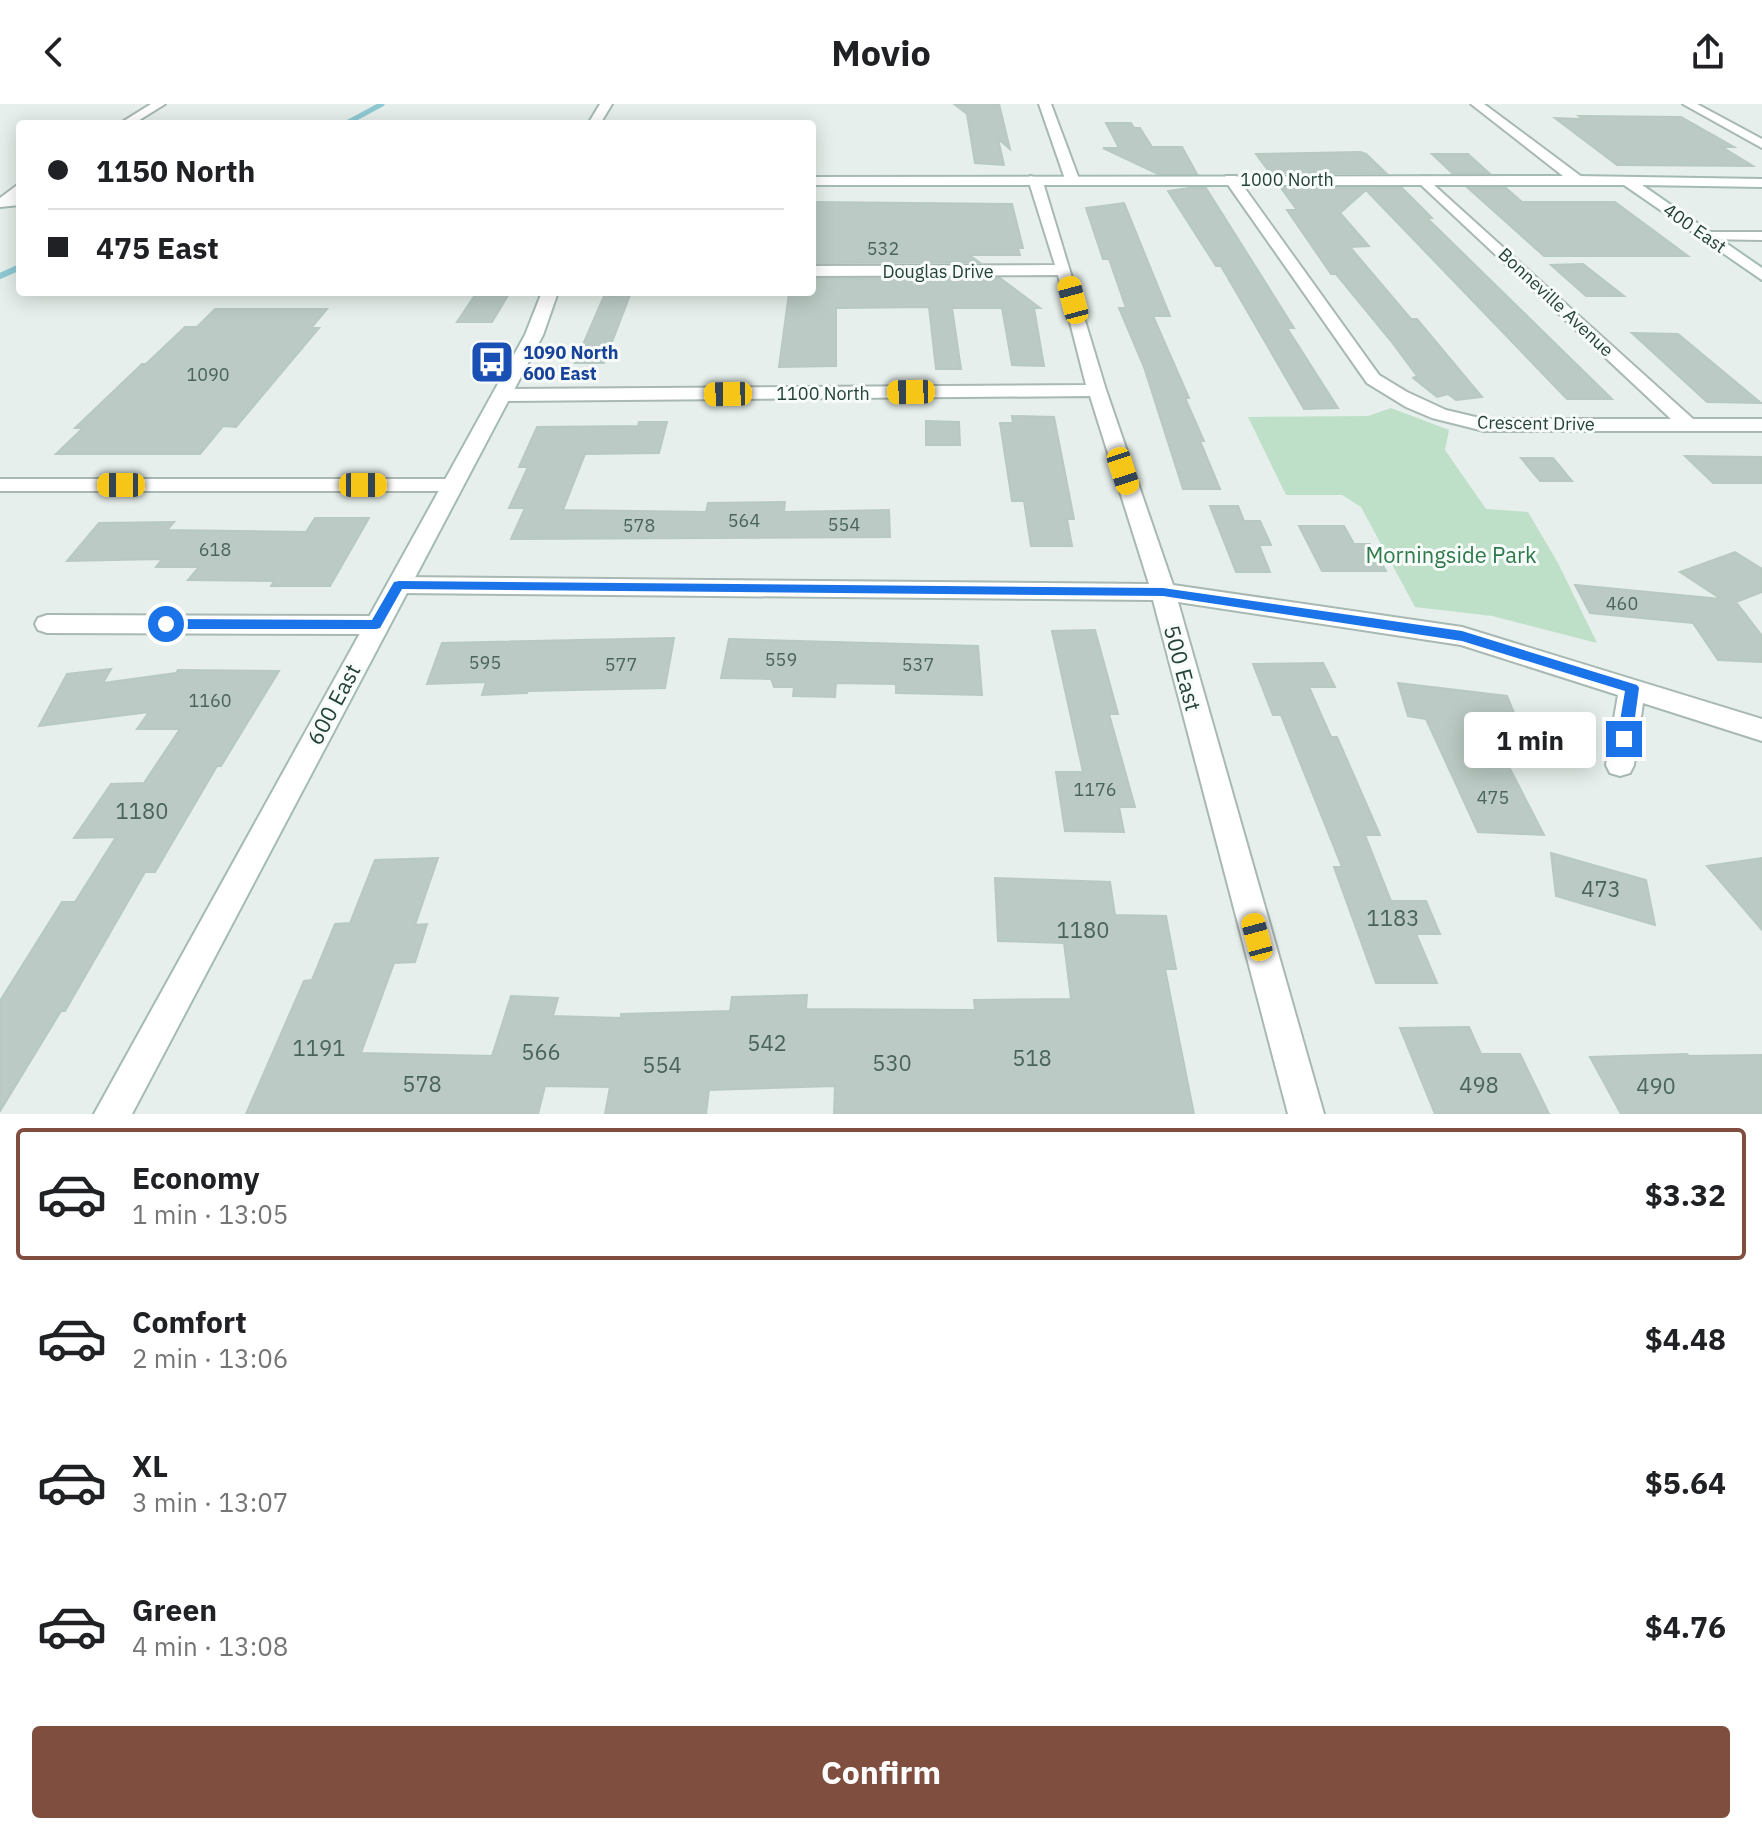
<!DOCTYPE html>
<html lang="en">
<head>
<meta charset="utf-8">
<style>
  body { margin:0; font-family:"IBM Plex Sans",sans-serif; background:#f2f2f2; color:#202124; height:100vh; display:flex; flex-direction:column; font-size:30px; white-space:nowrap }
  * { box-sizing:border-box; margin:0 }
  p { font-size:26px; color:#757577 }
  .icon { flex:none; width:44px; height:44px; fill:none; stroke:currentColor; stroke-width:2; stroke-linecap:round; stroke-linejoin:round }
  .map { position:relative; height:1010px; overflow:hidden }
  .side { display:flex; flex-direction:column; background:#fff; flex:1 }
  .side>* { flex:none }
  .top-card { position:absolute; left:16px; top:16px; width:800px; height:176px; border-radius:8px; box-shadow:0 4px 20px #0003; display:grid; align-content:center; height:176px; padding:0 32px; background:#fff }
  .end { position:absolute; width:36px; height:36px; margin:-18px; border:10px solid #1a73e8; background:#fff; box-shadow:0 0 0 4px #fff }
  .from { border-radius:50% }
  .bubble { position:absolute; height:56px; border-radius:8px; background:#fff; box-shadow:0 4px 20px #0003; font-size:26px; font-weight:700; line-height:56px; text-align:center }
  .car { position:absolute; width:24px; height:48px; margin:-24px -12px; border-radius:10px; box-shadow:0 0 6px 2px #0007; background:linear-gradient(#f5c518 24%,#345 0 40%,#f5c518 0 76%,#345 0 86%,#f5c518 0) }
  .top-card b { display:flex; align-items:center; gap:28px; height:76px; font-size:30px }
  .top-card b+b { border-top:2px solid #e0e0e0 }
  .top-card i { width:20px; height:20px; background:#202124 }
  ul { padding:14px 0 0; list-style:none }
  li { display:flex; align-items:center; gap:24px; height:132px; margin:0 16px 12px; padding:0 16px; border:4px solid transparent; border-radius:8px }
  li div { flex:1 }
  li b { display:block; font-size:30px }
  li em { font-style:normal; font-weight:700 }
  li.on { border-color:#7f4e3f }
  li>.icon { width:72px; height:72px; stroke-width:1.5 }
  .primary-button { display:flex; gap:16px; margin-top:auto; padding:16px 32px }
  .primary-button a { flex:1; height:92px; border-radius:8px; background:#7f4e3f; color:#fff; font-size:32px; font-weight:700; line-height:92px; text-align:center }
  header { display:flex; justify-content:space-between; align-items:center; height:104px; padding:0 32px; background:#fff; font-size:36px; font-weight:700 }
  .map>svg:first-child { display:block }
  .green { fill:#bfe0c8 }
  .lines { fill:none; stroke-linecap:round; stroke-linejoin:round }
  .stream-far1 { stroke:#8ec9d4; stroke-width:5 }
  .stream { stroke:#8ec9d4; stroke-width:6 }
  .building { fill:#bbcac4; stroke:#b8c9c2; stroke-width:2 }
  .street-casing { stroke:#a8b8b2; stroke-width:4 }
  .secondary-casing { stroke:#a4bbb3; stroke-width:4 }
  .street { fill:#fff; fill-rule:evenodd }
  .secondary { fill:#fff; fill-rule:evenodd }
  .route { fill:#1a73e8 }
  .labels { text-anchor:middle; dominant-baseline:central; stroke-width:6; stroke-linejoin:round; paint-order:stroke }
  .far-street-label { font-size:18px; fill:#24423a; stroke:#f7fbf9 }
  .number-label { font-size:18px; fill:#4a645c }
  .far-transit-label { font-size:18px; font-weight:bold; fill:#164399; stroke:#f7fbf9; text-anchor:start }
  .park-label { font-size:22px; fill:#2d7a4b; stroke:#f7fbf9 }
  .street-label { font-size:22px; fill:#24423a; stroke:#f7fbf9 }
  .near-number-label { font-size:22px; fill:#4a645c }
</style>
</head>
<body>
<header><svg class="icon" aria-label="back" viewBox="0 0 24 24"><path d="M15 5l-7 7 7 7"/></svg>Movio<svg class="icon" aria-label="share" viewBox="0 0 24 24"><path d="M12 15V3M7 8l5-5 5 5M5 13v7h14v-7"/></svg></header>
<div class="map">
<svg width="1762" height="1010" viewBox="0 0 1762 1010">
  <rect width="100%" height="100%" fill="#e6efeb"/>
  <path class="green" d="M1391,304L1449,326L1445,346L1486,405L1528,408L1558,459L1597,539L1492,512L1415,503L1361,403L1342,391H1286L1248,313L1368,312Z"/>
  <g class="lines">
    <path class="stream-far1" d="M345,20L382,0"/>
    <path class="stream" d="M0,172L20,163"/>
  </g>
  <path class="building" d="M954,0H999L1010,45L998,35L1004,61L975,59L967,10Z
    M1579,12L1681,13L1734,43H1722L1753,62L1617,61L1555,14L1583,15Z
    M1106,19H1131L1134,24H1140L1152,43H1182L1197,70H1158L1103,44H1119Z
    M1360,48L1366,50L1386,69H1270L1256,50Z
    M1432,50H1468L1489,69H1452Z
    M1189,84H1206L1294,224H1287L1338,304L1304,305L1221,162H1216L1168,87Z
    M1281,84H1402L1432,114H1427L1612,295H1567L1366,86L1340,109L1369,142L1350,143L1411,215H1417L1482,293L1456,296L1448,290L1437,293L1413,274L1417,272L1391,237L1336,170H1331L1287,106H1297Z
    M1468,84H1506L1522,98H1615L1688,152H1544Z
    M812,98L1012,100L1023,144H1018L1020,151H969L979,158L812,159Z
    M1124,99L1170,212H1153L1189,294H1185L1204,337H1200L1220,385H1183L1144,263L1119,204H1126L1109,155H1103L1086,104Z
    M1583,160L1624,192H1586L1551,161Z
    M1000,174L1040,204H1034L1044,262L1012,261L1002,204H952L961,265H936L929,203L836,204V262L779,263L789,189H812V175Z
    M477,188H510L492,218H457Z
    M630,191L604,259H575L604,192Z
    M215,205H327L311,224H319L236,323L223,322L200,350H56L83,324H75L142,260H146L185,223H197Z
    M1632,229L1678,230L1761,299L1707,298Z
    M1012,312L1054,313L1074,415H1067L1072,442H1031L1024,397H1012L1000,319H1013Z
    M926,317L959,318L960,341H926Z
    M639,318H667L659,349L585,350L563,406L706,408L708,399L785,398L784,408L889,406L890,433L511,435L525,404H509L528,363H519L537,323L638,322Z
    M1685,352L1762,353V379H1713Z
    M1521,354H1553L1572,377H1540Z
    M1210,402H1238L1244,417H1260L1271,441H1259L1270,468H1236Z
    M315,414H369L330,482H271L274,477L188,476L199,463H156L162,455L67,457L99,419L174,418L167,426L306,428Z
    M1299,422H1344L1354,440H1370L1386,467H1322Z
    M1735,448L1762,465V488L1736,498L1762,532V558L1718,556L1693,519L1590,509L1575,481L1721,495L1680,468Z
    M1095,526L1118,610H1109L1135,703H1119L1124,728L1065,727L1056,668H1083L1052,527Z
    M674,534L665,584L528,587L527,589L482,591L486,578L427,580L442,539Z
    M729,535L978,542L982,591L896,589V580L836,579L835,593L793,592L794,583H774L771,575L721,574Z
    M1323,559L1335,583H1309L1331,633H1337L1380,731H1365L1391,797H1426L1440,830H1416L1437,879H1376L1334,763H1342L1281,611H1273L1253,560Z
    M111,565L103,579L176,569L178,566L279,567L221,662H217L155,768H145L65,907H61L0,1007V897L62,798H75L116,733L74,734L111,680L144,679L180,625H137L149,608L39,622L67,570Z
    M1398,579L1507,592L1521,626L1488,622L1544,731L1478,728L1426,615L1408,612Z
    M1551,749L1646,776L1655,821L1556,792Z
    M438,754L415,821L427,820L415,858L394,859L361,949L492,952L511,892L558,894L553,912L621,914V910L730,907L732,893L807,891L806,905L975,906L974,896L1071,895L1064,839L998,837L995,774L1110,778L1115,811L1166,812L1176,865H1165L1194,1010H834L835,982L709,986L706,1010H605L610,983L545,982L538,1010H246L304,877L312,876L335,820L350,819L375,756Z
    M1762,754V826L1707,762Z
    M1469,923L1481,950H1520L1549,1010H1435L1400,924Z
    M1687,950L1689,952L1762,951V1010H1621L1590,953Z"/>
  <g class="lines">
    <g class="street-casing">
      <path id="street" d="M151,0H165L133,20H119Z
        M1039,0H1051L1079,75L1077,78L1065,75Z
        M1471,0H1484L1582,73V79H1572Z
        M1683,0H1697L1762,35V44Z
        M1030,72L1042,75L1106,286L1173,481L1462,523L1762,615V637L1643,599L1634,661L1630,669L1620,672L1610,669L1606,661L1618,591L1461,541L1178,498L1324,1010H1288L1153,496L399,489L391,487L387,481L391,475L399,473L1149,480L1090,292L502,297L493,291L502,285L1086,281L1058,171L812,172V162L1055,161L1028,75Z
        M1226,72H1236L1379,271L1407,288L1446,306L1484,315H1671L1419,79L1417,76L1424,72L1693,315H1762V327H1484L1432,314L1406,303L1367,279L1224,75Z
        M20,79V90L8,102H0V94Z
        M1706,128H1762V136L1701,135V129Z
        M0,375H452L462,381L452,387H0Z
        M47,511L376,512L385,515L388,521L385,527L376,530L47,529L38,526L35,520L38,514Z"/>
    </g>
    <g class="secondary-casing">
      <path id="secondary" d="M600,0H612L600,20H588Z
        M1577,72L1762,75V83L1642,81L1762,164V176L1624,81H812V73Z
        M20,93V101L0,103V95Z
        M542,188H558L543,231L132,1010H94L525,231Z"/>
    </g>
    <use href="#street" class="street"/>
    <use href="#secondary" class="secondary"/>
  </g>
  <path class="route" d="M399,477L1163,484L1462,527L1637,581L1639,584L1632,635L1624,641L1617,635L1625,587L1462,537L1163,492L402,485L380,524L376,525H166L159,520L166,515L372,516L394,478Z"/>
  <defs>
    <g id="bus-square" transform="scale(2.3)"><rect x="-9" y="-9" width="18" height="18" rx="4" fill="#1a4fb4" stroke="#f7fbf9"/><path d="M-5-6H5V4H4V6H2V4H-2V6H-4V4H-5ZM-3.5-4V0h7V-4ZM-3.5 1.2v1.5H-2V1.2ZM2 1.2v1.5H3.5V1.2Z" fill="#fff"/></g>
  </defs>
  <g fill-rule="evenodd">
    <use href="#bus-square" x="492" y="258"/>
  </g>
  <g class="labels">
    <g class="far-street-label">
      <text x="1287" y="75">1000 North</text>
      <text transform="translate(1695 124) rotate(35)">400 East</text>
      <text x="938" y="167">Douglas Drive</text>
      <text transform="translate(1556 198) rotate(43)">Bonneville Avenue</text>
      <text x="823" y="289">1100 North</text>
      <text transform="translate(1536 319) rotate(1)">Crescent Drive</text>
    </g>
    <g class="number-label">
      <text x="883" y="144">532</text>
      <text x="208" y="270">1090</text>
      <text x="744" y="416">564</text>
      <text x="844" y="420">554</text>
      <text x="639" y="421">578</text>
      <text x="215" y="445">618</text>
      <text x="1622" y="499">460</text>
      <text x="781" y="555">559</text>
      <text x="485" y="558">595</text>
      <text x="621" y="560">577</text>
      <text x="918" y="560">537</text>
      <text x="210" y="596">1160</text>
      <text x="1095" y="685">1176</text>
      <text x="1493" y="693">475</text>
    </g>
    <g class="far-transit-label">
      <text x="523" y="248">1090 North<tspan x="523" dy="21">600 East</tspan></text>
    </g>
    <g class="park-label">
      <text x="1451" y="450">Morningside Park</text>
    </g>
    <g class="street-label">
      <text transform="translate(1183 564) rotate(75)">500 East</text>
      <text transform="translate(333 600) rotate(-62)">600 East</text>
    </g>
    <g class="near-number-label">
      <text x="142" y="706">1180</text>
      <text x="1601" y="784">473</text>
      <text x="1393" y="813">1183</text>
      <text x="1083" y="825">1180</text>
      <text x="767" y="938">542</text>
      <text x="319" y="943">1191</text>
      <text x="541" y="947">566</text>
      <text x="1032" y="953">518</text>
      <text x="892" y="958">530</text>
      <text x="662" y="960">554</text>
      <text x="422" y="979">578</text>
      <text x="1479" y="980">498</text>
      <text x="1656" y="981">490</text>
    </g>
  </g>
</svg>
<i class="end from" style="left:166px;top:520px"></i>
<i class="end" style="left:1624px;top:635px"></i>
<div class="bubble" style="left:1464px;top:608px;width:132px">1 min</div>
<i class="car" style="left:1073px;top:196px;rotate:345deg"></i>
<i class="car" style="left:911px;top:288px;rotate:269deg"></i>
<i class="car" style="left:728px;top:290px;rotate:269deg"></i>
<i class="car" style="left:1123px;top:367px;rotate:162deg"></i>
<i class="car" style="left:121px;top:381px;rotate:270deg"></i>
<i class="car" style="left:363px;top:381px;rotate:90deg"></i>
<i class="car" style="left:1257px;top:833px;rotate:345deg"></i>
<div class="top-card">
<b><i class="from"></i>1150 North</b>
<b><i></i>475 East</b>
</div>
</div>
<section class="side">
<ul>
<li class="on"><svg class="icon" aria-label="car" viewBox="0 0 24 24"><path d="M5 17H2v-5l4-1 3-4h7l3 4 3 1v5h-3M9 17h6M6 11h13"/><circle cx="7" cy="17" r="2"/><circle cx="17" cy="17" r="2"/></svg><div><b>Economy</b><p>1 min · 13:05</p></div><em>$3.32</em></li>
<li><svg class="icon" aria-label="car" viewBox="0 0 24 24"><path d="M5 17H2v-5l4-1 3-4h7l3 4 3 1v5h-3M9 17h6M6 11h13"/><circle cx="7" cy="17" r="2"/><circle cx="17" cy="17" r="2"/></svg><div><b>Comfort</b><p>2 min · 13:06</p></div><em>$4.48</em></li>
<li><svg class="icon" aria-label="car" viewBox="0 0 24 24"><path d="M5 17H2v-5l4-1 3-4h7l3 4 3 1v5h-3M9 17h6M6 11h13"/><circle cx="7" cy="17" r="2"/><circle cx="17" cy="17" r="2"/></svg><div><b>XL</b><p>3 min · 13:07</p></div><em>$5.64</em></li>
<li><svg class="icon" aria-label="car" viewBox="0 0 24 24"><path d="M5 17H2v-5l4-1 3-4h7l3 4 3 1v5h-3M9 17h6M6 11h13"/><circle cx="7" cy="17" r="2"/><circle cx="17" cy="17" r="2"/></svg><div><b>Green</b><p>4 min · 13:08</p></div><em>$4.76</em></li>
</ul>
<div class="primary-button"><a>Confirm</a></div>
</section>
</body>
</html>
